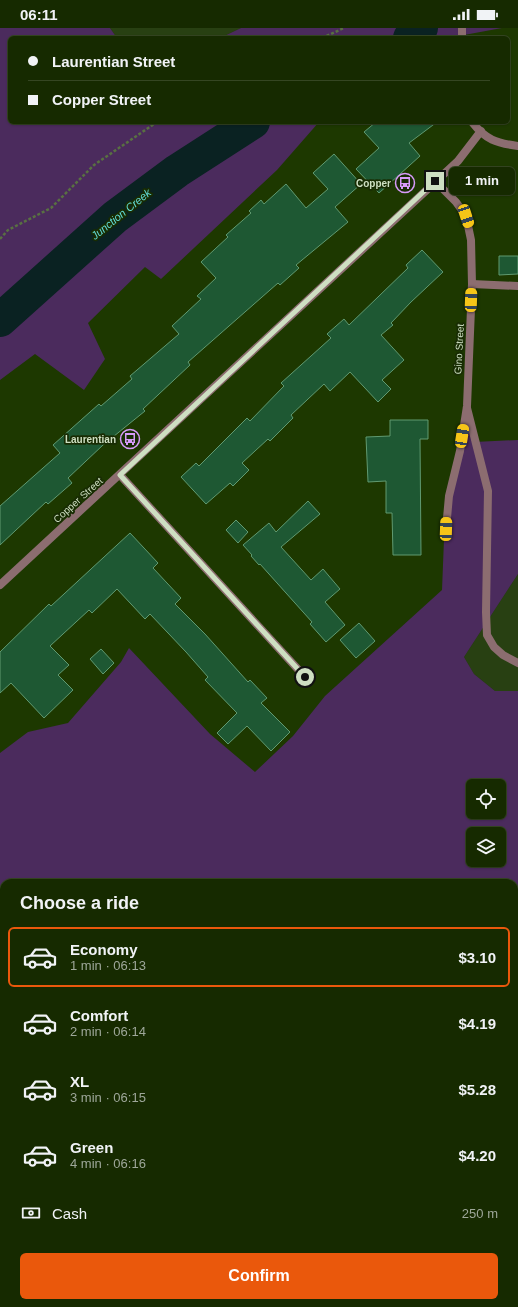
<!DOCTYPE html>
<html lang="en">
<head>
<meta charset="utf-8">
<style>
  body { margin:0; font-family:Helvetica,sans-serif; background:#1f320a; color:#f1f3f6; height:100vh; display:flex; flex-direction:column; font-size:15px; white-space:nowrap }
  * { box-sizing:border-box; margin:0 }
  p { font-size:13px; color:#9ea799 }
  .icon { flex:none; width:22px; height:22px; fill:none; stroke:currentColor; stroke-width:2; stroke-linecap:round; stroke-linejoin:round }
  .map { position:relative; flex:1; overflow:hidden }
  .drawer { position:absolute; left:0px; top:851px; width:518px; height:428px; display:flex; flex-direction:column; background:#162a00; border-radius:12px 12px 0 0; box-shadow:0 1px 3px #0004,0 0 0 1px #354622 }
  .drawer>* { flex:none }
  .guide { position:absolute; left:8px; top:8px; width:502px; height:88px; border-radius:6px; box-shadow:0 1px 3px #0004,0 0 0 1px #354622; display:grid; align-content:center; height:88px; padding:0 20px; background:#162a00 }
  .tools { position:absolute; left:466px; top:751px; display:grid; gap:8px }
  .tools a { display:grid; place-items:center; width:40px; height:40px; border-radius:6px; background:#162a00; box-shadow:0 1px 3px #0004,0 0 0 1px #354622; font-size:20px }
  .end { position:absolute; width:18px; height:18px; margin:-9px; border:5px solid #cedfc2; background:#111; box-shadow:0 0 0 2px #111 }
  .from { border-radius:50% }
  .bubble { position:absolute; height:28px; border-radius:6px; background:#162a00; box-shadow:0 1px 3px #0004,0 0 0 1px #354622; font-size:13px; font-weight:800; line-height:28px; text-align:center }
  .car { position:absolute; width:12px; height:24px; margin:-12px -6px; border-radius:5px; box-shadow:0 0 3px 1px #0007; background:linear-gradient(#f5c518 24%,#345 0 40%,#f5c518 0 76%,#345 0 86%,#f5c518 0) }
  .guide b { display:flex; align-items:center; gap:14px; height:38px; font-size:15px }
  .guide b+b { border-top:1px solid #354622 }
  .guide i { width:10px; height:10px; background:#f1f3f6 }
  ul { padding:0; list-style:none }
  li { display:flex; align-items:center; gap:12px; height:60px; margin:0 8px 6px; padding:0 12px; border:2px solid transparent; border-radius:6px }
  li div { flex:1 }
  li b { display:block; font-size:15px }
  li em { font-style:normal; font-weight:800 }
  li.active { border-color:#ea580c }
  li>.icon { width:36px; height:36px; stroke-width:1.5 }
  h2 { padding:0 20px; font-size:18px; line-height:48px }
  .pay { display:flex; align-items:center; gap:10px; height:44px; padding:0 20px; font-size:15px }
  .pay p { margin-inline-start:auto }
  .primary-button { display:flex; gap:8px; margin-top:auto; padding:8px 20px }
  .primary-button a { flex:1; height:46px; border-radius:6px; background:#ea580c; color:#fff; font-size:16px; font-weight:800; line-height:46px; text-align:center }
  .status { display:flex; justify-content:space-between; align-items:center; height:28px; padding:0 20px; background:#162a00; direction:ltr }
  .status svg { height:11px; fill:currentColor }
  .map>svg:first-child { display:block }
  .built { fill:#284012 }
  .green { fill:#4b2b5d; fill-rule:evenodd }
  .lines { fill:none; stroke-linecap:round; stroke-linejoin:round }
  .river { stroke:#0a2222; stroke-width:34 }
  .building { fill:#1e5833; stroke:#609a71 }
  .path { stroke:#597042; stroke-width:2.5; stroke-dasharray:3 2; stroke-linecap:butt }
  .service { stroke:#8c6d70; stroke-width:8 }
  .minor { stroke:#8c6d70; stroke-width:8 }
  .tertiary { stroke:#8c6d70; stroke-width:8 }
  .route { stroke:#cedfc2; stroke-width:5 }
  .labels { text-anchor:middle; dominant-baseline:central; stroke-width:3.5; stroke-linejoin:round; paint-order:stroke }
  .poi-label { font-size:10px; font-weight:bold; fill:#cedfc2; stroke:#182c03; text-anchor:end }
  .street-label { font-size:10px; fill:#cedfc2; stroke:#182c03 }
  .water-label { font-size:11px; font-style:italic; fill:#62dad6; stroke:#182c03 }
</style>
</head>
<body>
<div class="status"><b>06:11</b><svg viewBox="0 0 49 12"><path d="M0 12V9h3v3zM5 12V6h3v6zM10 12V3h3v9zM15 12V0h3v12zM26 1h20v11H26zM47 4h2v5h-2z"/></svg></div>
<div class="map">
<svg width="518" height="1279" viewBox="0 0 518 1279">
  <rect width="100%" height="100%" fill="#1d3800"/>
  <path class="built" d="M110,0H241L220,10H117Z
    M518,546V663H495L474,646L464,629Z"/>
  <path class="green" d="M0,0H110L117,10H10V94H319L277,142L161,251L145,239L88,295L105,331L84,362L35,326L0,352Z
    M241,0H502L464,7L460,10H220Z
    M465,379L474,414L518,412V546L464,629L474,646L495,663H518V1279H496L495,1275H514V855H4V1275H73L72,1279H0V725L28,704L68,695L121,634L129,620L210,706L255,744L293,708L325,668L442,562L445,486ZM473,758H499V784H473ZM473,806H499V832H473Z"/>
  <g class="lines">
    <path class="river" d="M410,10L421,0
      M0,292L115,189L177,143L253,94"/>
  </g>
  <path class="building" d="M376,94H437L409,115L420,128L379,165L356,141L379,120L364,104Z
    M334,126L361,156L335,179L348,194L296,237L299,240L280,257L278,255L188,334L190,337L143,381L145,383L103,417L68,450L72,455L48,476L46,474L0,517V478L60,425L53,417L99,376L101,378L132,351L130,348L179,306L172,298L201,271L197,268L216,250L201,234L228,209L226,207L251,185L249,183L261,172L264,176L286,156L306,180L328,161L313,145Z
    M422,222L443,244L411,274L391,295L393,297L381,307L404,332L382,352L391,361L378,374L350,344L330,363L324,356L291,387L293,390L270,413L268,411L242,435L249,442L233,458L230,455L206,476L181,449L196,435L199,438L247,390L250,393L284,358L281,355L331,310L327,306L344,291L349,297L408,240L406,237Z
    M499,228H518V246L499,247Z
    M390,392H428V411H420L421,527H393L392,485H386V453L368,454L366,409L390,408Z
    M308,473L320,486L281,519L311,552L323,541L340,561L325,574L345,597L326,614L310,596L312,594L260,536L259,537L251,528L252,527L243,517L269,495L276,504Z
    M236,492L248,504L238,515L226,502Z
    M130,505L158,535L153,540L181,570L175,576L205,606L248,654L250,652L267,670L261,675L290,704L271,723L247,698L228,716L217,705L237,685L205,652L208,649L186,624L150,586L145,591L117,561L92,585L89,582L50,618L69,637L58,647L73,662L44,690L11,655L0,665V624L49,576L51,578Z
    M359,595L375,613L356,630L340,612Z
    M101,621L114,635L103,646L90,631Z"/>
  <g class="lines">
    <path class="path" d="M322,10L344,0
      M0,211L8,202L51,180L94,137L157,94"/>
    <path class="service" d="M472,256L518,258
      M467,380L488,463L486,584L487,607L494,619L503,627L518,635"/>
    <path class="minor" d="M435,153L456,174L466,188L471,212L472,256L467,378L460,423L449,468L446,501
      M120,447L305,649
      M344,1275L347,1279
      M266,1279L268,1275"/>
    <path class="tertiary" d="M462,0V10
      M472,94C486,112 496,115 518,118
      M0,557L458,133L481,103"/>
  </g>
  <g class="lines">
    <path class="route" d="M305,649L120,447L435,153"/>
  </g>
  <defs>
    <g id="bus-ring" transform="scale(1)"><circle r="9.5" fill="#182c03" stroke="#d79bf9" stroke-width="1.5"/><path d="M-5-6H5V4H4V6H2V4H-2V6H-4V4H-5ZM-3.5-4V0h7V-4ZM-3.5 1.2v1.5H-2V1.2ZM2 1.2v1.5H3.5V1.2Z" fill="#d79bf9"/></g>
  </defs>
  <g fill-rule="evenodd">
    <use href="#bus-ring" x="405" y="155"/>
    <use href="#bus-ring" x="130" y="411"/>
  </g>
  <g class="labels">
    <g class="poi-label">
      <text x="391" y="155">Copper</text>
      <text x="116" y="411">Laurentian</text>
    </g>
    <g class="street-label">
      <text transform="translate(459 321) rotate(-87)">Gino Street</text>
      <text transform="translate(78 472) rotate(-42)">Copper Street</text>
    </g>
    <g class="water-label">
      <text transform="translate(121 186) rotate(-39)">Junction Creek</text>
    </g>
  </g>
</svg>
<div class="tools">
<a><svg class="icon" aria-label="locate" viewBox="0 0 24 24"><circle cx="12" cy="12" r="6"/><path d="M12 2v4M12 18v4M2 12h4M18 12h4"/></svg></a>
<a><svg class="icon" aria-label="layers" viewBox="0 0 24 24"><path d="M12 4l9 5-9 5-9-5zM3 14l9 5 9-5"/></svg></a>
</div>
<i class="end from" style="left:305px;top:649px"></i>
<i class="end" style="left:435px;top:153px"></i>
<div class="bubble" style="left:449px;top:139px;width:66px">1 min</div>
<i class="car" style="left:466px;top:188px;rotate:162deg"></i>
<i class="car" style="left:471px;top:272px;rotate:2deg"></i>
<i class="car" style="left:462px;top:408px;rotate:9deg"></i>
<i class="car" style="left:446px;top:501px;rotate:2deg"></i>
<div class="guide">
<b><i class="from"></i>Laurentian Street</b>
<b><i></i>Copper Street</b>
</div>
<section class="drawer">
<h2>Choose a ride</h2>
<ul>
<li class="active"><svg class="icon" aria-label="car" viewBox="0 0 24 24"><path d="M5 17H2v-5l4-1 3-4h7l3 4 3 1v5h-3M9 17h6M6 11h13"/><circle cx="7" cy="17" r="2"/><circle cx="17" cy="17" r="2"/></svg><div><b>Economy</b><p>1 min · 06:13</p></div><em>$3.10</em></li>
<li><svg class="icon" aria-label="car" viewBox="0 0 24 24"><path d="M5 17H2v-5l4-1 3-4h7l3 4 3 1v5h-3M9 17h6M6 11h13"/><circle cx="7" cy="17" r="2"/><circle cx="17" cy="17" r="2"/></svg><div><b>Comfort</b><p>2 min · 06:14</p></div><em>$4.19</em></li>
<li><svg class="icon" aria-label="car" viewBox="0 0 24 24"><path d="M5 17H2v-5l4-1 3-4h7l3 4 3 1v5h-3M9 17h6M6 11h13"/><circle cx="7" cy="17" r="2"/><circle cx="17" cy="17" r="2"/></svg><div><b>XL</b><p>3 min · 06:15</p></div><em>$5.28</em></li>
<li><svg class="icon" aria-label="car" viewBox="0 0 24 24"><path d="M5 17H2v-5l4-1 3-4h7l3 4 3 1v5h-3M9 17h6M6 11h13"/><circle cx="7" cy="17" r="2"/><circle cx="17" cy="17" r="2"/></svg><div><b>Green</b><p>4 min · 06:16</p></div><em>$4.20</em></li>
</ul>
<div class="pay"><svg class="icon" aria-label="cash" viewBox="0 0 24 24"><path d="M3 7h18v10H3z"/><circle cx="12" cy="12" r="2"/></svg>Cash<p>250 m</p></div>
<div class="primary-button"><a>Confirm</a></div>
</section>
</div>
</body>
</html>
